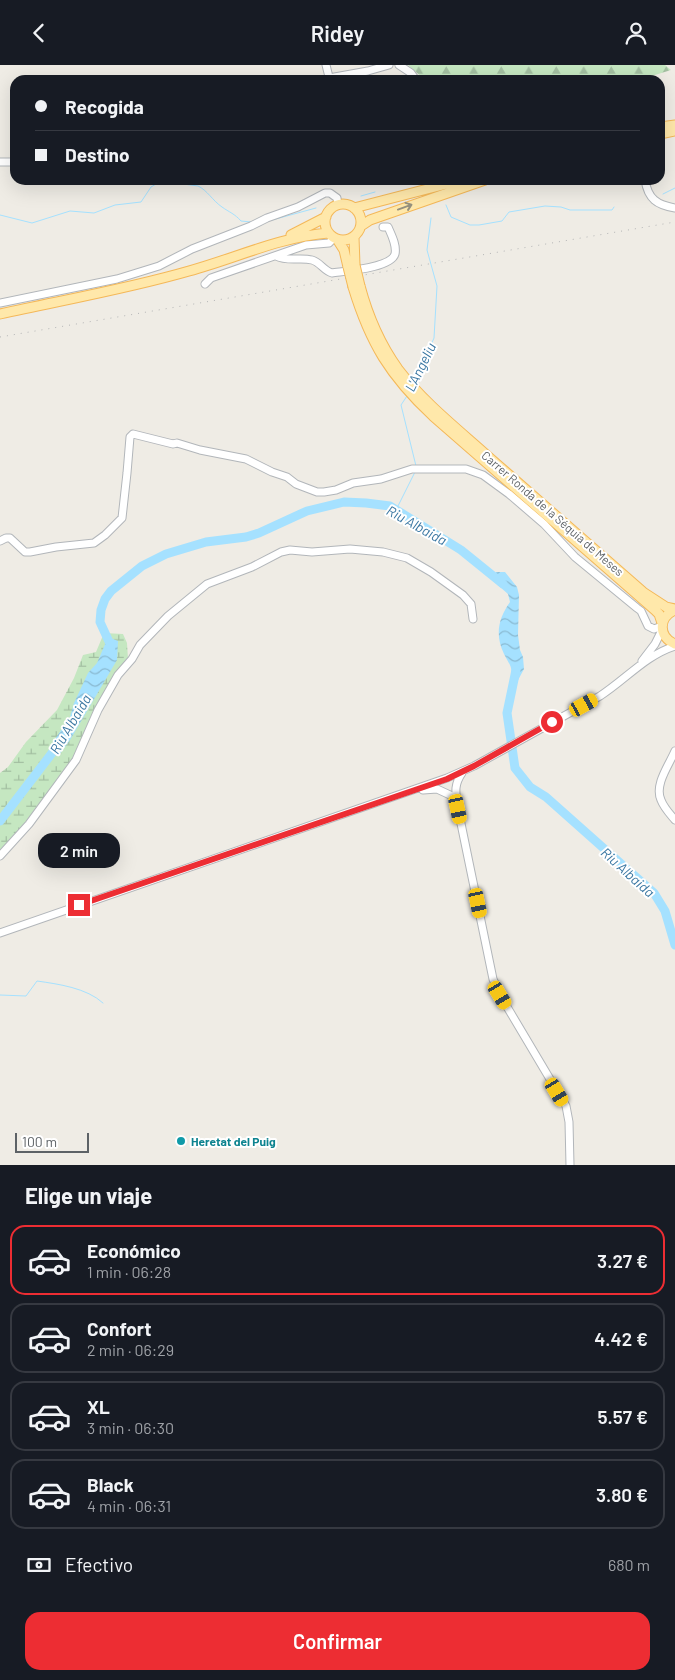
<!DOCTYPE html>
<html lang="es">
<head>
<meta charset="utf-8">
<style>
  body { margin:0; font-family:Barlow,sans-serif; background:#20242c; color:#f1f3f6; height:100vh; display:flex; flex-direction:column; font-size:19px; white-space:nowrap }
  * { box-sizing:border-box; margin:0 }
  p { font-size:16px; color:#9ea1a6 }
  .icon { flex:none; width:28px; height:28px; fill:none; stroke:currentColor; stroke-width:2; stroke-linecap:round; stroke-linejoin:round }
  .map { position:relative; height:1100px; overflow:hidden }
  .side { display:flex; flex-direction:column; background:#171b24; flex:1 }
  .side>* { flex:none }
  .guide { position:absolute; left:10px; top:10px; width:655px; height:110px; border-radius:15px; box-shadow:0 5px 20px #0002; display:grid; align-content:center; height:110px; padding:0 25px; background:#171b24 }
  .scale { position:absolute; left:15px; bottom:12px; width:74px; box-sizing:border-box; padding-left:5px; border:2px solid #5d6266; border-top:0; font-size:14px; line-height:18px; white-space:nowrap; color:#5d6266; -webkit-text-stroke:4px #fff; paint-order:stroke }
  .end { position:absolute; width:22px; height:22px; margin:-11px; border:6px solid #ed2d33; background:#fff; box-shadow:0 0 0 2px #fff }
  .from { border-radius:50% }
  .bubble { position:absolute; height:35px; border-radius:15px; background:#171b24; box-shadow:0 5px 20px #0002; font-size:16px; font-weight:600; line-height:35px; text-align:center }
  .car { position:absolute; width:15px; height:30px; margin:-15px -8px; border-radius:6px; box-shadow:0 0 4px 1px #0007; background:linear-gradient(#f5c518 24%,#345 0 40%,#f5c518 0 76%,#345 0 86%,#f5c518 0) }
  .guide b { display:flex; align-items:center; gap:18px; height:48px; font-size:19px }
  .guide b+b { border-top:1px solid #363941 }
  .guide i { width:12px; height:12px; background:#f1f3f6 }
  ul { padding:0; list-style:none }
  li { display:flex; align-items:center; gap:15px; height:70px; margin:0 10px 8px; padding:0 15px; border:2px solid #363941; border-radius:15px }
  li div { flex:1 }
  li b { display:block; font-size:19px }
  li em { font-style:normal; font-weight:600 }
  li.selected { border-color:#ed2d33 }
  li>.icon { width:45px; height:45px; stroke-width:1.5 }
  h2 { padding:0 25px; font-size:22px; line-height:60px }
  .pay { display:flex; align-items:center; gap:12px; height:55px; padding:0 25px; font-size:19px }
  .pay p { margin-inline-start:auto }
  .action { display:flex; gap:10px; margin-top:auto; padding:10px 25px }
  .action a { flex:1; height:58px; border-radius:15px; background:#ed2d33; color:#fff; font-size:20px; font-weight:600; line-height:58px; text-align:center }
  header { display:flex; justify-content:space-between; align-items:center; height:65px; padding:0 25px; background:#171b24; font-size:22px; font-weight:600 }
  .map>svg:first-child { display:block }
  .forest { fill:url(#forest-firs) }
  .wetland { fill:url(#wetland-marsh) }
  .water { fill:url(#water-waves) }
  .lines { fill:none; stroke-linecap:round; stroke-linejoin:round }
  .stream { stroke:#a5e1ff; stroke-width:1 }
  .river { stroke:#a5e1ff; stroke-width:9 }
  .minor-casing { stroke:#b2b6ba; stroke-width:9 }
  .major-casing { stroke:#f4b859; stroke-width:11 }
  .minor { stroke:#fff; stroke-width:7 }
  .major { stroke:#ffe8aa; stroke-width:9 }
  .rail { stroke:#b4b5b6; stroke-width:1; stroke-dasharray:1 6; stroke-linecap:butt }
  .major-bridge-casing { stroke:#f4b859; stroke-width:11; stroke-linecap:butt }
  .major-bridge { stroke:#ffe8aa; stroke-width:9 }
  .oneway { stroke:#96917e }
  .route { stroke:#ed2d33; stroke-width:6 }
  .culture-dot { fill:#0f9aa8; stroke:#fff; stroke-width:2 }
  .labels { text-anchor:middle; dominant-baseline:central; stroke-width:4; stroke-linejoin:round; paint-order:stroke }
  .street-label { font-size:12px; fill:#5d6266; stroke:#fff }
  .culture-label { font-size:12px; font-weight:bold; fill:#0d838f; stroke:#fff; text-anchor:start }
  .water-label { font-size:14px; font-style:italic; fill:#3a77a2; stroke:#fff }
</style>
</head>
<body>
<header><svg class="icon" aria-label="back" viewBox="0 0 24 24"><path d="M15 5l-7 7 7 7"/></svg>Ridey<svg class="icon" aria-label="person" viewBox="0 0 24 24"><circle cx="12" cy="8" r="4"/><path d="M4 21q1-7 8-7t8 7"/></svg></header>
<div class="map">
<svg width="675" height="1100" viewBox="0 0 675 1100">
  <defs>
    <pattern id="forest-firs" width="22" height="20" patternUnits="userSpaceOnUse" patternTransform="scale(1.25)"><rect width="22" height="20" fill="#c5e7c1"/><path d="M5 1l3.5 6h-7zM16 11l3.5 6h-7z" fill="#a3bfa1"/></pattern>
    <pattern id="wetland-marsh" width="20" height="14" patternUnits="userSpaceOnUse" patternTransform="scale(1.25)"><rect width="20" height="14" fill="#c5e7c1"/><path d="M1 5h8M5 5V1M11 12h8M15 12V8" fill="none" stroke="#a3bfa1"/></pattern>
    <pattern id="water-waves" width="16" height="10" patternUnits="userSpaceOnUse" patternTransform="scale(1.25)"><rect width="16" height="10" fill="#a5e1ff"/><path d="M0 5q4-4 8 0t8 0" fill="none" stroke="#8abad2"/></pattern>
  </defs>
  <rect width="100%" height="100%" fill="#efece5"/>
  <path class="forest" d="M408,0H665L671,5L639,15H425Z"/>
  <path class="wetland" d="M104,568L123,569L127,578L128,594L78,687L62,712L45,731L39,743L0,786V708L8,702L26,677L57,645L74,613L83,590L96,587Z"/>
  <path class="water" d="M496,507H505L517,522L519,530L518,570L520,585L523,592L524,604L517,617L511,615C513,601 510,601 504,589C495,570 498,554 510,537L508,529L492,515Z
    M113,574L118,576L117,595L70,675L59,690L51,680L70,652L74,638L88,608L97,598L106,577Z"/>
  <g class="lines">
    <path class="stream" d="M663,129L675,123
      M361,131L375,127
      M446,140L451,152L470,160H479L502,156L509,147L545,141L561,142L570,145H612L614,142
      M0,150L32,158L70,146L94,148L115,140L141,137L151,122L161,116L198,121C207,125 213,136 222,142C229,147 235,149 241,156L251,157
      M272,155L316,143
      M414,318L434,273L437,221L427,185L431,153
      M407,331L401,340L416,401
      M396,445L415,407
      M0,930L26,931L37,916C58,919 87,923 103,938"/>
    <path class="river" d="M110,587L111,581L100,557L101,545L105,534L111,526L142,501L166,489L206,477L246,472L259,468L307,446L344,437L366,438L390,441L461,485L503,519
      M516,605L507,648L515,703L530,722L546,732L654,828L665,846L675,880
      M0,756L62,675"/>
    <g class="minor-casing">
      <path id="minor" d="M326,0L329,12
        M399,0L411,8L416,15
        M318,15L368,6L389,0
        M0,97H15
        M645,115C648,134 657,140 675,143
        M276,191C288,197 300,192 312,195C320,197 324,206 332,208C346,206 391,203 395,189C397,180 391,169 388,162H383
        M205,219L211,213L306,180L329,178L334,173
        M0,238L117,214L159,201L192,184L251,161L267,153L298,142L325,128H330L337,133L338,140
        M0,476L6,473H10L25,487H30L56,482L94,478L105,470L122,453L127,408L130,372L133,369L173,379L177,378L200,385L246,394L272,407L287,412L296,419L317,427H324L336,425L353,418L381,414L412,404H466L483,410L509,429L544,459L575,492L637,543L641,546L648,561L654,564L662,561
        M642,596L655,579L662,565
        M675,686C669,700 654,720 661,735C664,743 670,749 675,755
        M462,708C453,721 456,729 458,744L493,914L500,930L566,1041L569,1057L570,1100
        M423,725L437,724L450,730
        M0,791L29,759L76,695L98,645L118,610L132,594L140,580L168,551L207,519L252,502L281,487L290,485L312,487L350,484L383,487L407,493L431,507L463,530L471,539L473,554
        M0,868L447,713L474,701L600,631C625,615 646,590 675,581"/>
    </g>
    <g class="major-casing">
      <path id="major" d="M660,62L675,60
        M660,69L675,66
        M325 157a18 18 0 1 1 36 0a18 18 0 1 1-36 0Z
        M354,143L462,115
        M361,161L370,155L485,115
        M291,170L326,152
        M354,172L355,200
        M337,174L344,185L348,202
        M360,221C368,251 380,279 398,304C424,338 459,365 491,394C542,438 592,483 643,527L666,542L675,544
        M353,222C370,278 390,311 433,351L655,545L659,549L662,558
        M0,249C63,235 127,224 189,206C236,193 280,172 328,168
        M675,545C658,552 658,572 675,579"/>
    </g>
    <use href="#minor" class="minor"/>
    <use href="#major" class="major"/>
    <path class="rail" d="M0,272L675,157"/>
    <g class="major-bridge-casing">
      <path id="major-bridge" d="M355,200L360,221
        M348,202L353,222"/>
    </g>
    <use href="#major-bridge" class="major-bridge"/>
  </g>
  <defs><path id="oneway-shaft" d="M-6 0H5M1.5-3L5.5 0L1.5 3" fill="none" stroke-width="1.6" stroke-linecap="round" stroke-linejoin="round" transform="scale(1.25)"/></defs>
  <use class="oneway" href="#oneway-shaft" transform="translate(405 142) rotate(-20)"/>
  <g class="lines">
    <path class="route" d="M79,840L447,714L474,701L552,657"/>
  </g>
  <circle class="culture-dot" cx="181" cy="1076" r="5"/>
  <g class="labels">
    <g class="street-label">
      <text transform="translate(553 448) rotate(41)">Carrer Ronda de la Séquia de Meses</text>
    </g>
    <g class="culture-label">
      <text x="191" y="1076">Heretat del Puig</text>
    </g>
    <g class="water-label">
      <text transform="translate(420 302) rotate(-64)">L'Angeliu</text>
      <text transform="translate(417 460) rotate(29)">Riu Albaida</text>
      <text transform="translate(70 659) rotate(-59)">Riu Albaida</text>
      <text transform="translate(628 807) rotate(42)">Riu Albaida</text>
    </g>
  </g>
</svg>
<div class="scale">100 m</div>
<i class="end from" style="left:552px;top:657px"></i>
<i class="end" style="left:79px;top:840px"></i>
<div class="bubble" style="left:38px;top:768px;width:82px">2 min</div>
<i class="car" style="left:584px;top:640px;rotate:61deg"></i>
<i class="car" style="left:458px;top:744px;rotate:168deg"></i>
<i class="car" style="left:478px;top:838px;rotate:168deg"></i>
<i class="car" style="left:500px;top:930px;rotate:149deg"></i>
<i class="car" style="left:557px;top:1027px;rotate:149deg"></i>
<div class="guide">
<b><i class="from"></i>Recogida</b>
<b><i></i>Destino</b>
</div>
</div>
<section class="side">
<h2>Elige un viaje</h2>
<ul>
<li class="selected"><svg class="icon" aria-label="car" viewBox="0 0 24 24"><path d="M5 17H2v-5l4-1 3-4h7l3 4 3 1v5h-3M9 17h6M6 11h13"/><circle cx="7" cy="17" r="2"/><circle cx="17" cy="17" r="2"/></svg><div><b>Económico</b><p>1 min · 06:28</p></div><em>3.27 €</em></li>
<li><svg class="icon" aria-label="car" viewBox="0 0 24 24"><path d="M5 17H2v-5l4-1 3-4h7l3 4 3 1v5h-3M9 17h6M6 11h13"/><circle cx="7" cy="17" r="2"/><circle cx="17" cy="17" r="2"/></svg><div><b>Confort</b><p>2 min · 06:29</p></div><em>4.42 €</em></li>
<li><svg class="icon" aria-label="car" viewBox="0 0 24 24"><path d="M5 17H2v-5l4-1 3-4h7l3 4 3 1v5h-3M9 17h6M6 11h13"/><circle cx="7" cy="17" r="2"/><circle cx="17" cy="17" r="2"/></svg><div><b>XL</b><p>3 min · 06:30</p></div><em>5.57 €</em></li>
<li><svg class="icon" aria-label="car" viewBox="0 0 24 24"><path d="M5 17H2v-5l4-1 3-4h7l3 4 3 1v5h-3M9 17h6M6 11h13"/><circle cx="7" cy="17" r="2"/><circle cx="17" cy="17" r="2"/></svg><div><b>Black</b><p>4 min · 06:31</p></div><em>3.80 €</em></li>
</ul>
<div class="pay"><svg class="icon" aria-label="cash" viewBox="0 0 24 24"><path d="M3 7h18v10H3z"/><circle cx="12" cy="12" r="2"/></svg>Efectivo<p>680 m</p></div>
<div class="action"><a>Confirmar</a></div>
</section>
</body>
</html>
